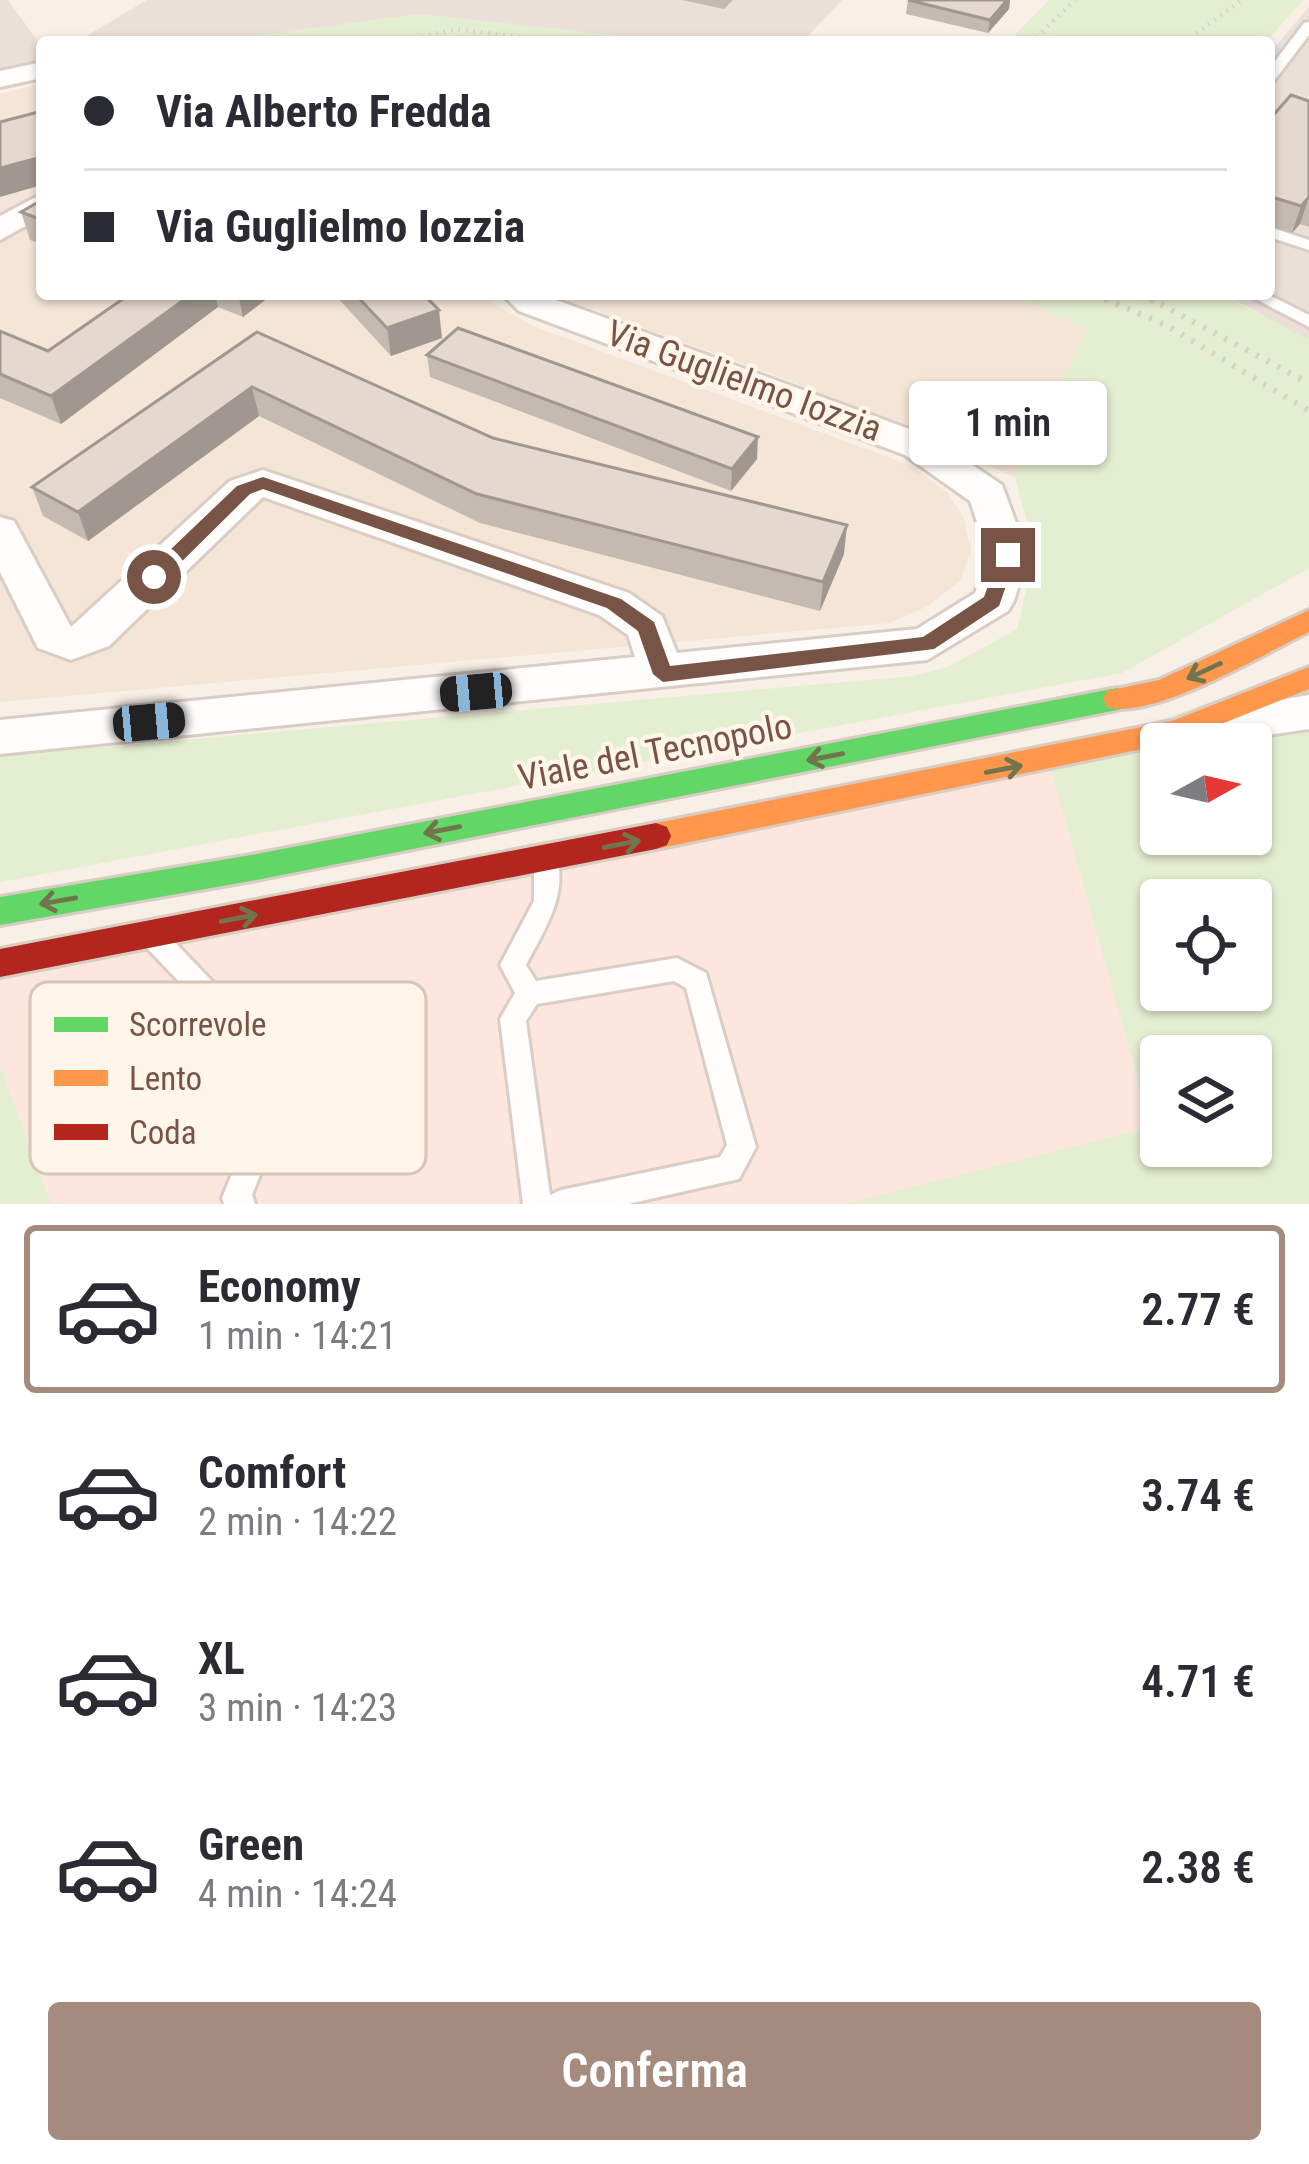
<!DOCTYPE html>
<html lang="it">
<head>
<meta charset="utf-8">
<style>
  body { margin:0; font-family:"Roboto Condensed",sans-serif; background:#f2f2f3; color:#2b2b33; height:100vh; display:flex; flex-direction:column; font-size:45px; white-space:nowrap }
  * { box-sizing:border-box; margin:0 }
  p { font-size:39px; color:#7c7c81 }
  .icon { flex:none; width:66px; height:66px; fill:none; stroke:currentColor; stroke-width:2; stroke-linecap:round; stroke-linejoin:round }
  .map { position:relative; height:1204px; overflow:hidden }
  .details { display:flex; flex-direction:column; background:#fff; flex:1 }
  .details>* { flex:none }
  .hud { position:absolute; left:36px; top:36px; width:1239px; height:264px; border-radius:12px; box-shadow:0 3px 9px #0004; display:grid; align-content:center; height:264px; padding:0 48px; background:#fff }
  .needle { width:78px; rotate:82deg }
  .fabs { position:absolute; left:1140px; top:723px; display:grid; gap:24px }
  .fabs a { display:grid; place-items:center; width:132px; height:132px; border-radius:12px; background:#fff; box-shadow:0 3px 9px #0004; font-size:60px }
  .end { position:absolute; width:54px; height:54px; margin:-27px; border:15px solid #775445; background:#fff; box-shadow:0 0 0 6px #fff }
  .from { border-radius:50% }
  .bubble { position:absolute; height:84px; border-radius:12px; background:#fff; box-shadow:0 3px 9px #0004; font-size:39px; font-weight:600; line-height:84px; text-align:center }
  .car { position:absolute; width:36px; height:72px; margin:-36px -18px; border-radius:15px; box-shadow:0 0 9px 3px #0007; background:linear-gradient(#222 24%,#8ab4d8 0 40%,#222 0 76%,#8ab4d8 0 86%,#222 0) }
  .hud b { display:flex; align-items:center; gap:42px; height:114px; font-size:45px }
  .hud b+b { border-top:3px solid #e1e1e2 }
  .hud i { width:30px; height:30px; background:#2b2b33 }
  ul { padding:21px 0 0; list-style:none }
  li { display:flex; align-items:center; gap:36px; height:168px; margin:0 24px 18px; padding:0 24px; border:6px solid transparent; border-radius:12px }
  li div { flex:1 }
  li b { display:block; font-size:45px }
  li em { font-style:normal; font-weight:600 }
  li.on { border-color:#a48b7e }
  li>.icon { width:108px; height:108px; stroke-width:1.5 }
  .cta { display:flex; gap:24px; margin-top:auto; padding:24px 48px }
  .cta a { flex:1; height:138px; border-radius:12px; background:#a48b7e; color:#fff; font-size:48px; font-weight:600; line-height:138px; text-align:center }
  .map>svg:first-child { display:block }
  .residential { fill:#f4e5d6 }
  .commercial { fill:#fce6dd }
  .industrial { fill:#eae0d8 }
  .green { fill:#e4eed0; fill-rule:evenodd }
  .lines { fill:none; stroke-linecap:round; stroke-linejoin:round }
  .lane-casing { stroke:#d9cdc5; stroke-width:6 }
  .street-casing { stroke:#d9cdc5; stroke-width:6 }
  .fast-casing { stroke:#d8ccc3; stroke-width:6 }
  .slow-casing { stroke:#d8ccc3; stroke-width:6 }
  .jam-casing { stroke:#d8ccc3; stroke-width:6 }
  .path-far1 { stroke:#dad0cb; stroke-width:4.5; stroke-dasharray:1.5 6; stroke-linecap:butt }
  .path { stroke:#dad0cb; stroke-width:6; stroke-dasharray:3 9; stroke-linecap:butt }
  .lane { fill:#fefdfb; fill-rule:evenodd }
  .street { fill:#fefdfb; fill-rule:evenodd }
  .fast { fill:#63d668; fill-rule:evenodd }
  .slow { fill:#ff974d; fill-rule:evenodd }
  .jam { fill:#b3261e; fill-rule:evenodd }
  .wall { fill:#c4bab2 }
  .shaded-wall { fill:#a09791 }
  .building { fill:#e4d8cf; stroke:#a09791; stroke-width:3 }
  .oneway { stroke:#72744e }
  .route { fill:#775445 }
  .labels { text-anchor:middle; dominant-baseline:central; stroke-width:9; stroke-linejoin:round; paint-order:stroke }
  .street-label { font-size:36px; fill:#775445; stroke:#fff5e9 }
  .key { fill:#fff5e9; stroke:#d6c5b8; stroke-width:3 }
  .key-label { font-size:33px; fill:#775445 }
</style>
</head>
<body>
<div class="map">
<svg width="1309" height="1204" viewBox="0 0 1309 1204">
  <rect width="100%" height="100%" fill="#f8f0e7"/>
  <path class="residential" d="M42,83V294H477L533,326L912,466L948,493L964,518L971,551L960,581L928,606L890,623L0,702V94Z
    M550,294H1010L1087,329L1015,477L783,378Z"/>
  <path class="commercial" d="M1048,759L1151,1127L845,1204H51L0,1066V963Z"/>
  <path class="industrial" d="M0,0H8L42,47V59L0,69Z
    M147,0H842L802,42H673L419,14L213,42H76Z
    M1309,7V341L1224,294H1269V54Z"/>
  <path class="green" d="M1049,0H1303L1266,42H1008Z
    M419,14L657,40L673,42H213Z
    M1010,294H1221L1309,340V568L1122,673L0,882V756L913,676L948,667L1017,629L1035,554L1015,477L1086,329Z
    M1309,667V1204H845L1151,1127L1048,759ZM1161,744H1251V834H1161ZM1161,900H1251V990H1161ZM1161,1056H1251V1146H1161Z
    M0,1066L51,1204H0Z"/>
  <g class="lines">
    <g class="lane-casing">
      <path id="lane" d="M1309,22V35L1274,81L1269,82V69L1304,23Z
        M1269,227L1309,240V250L1269,237Z
        M1246,294H1267L1309,315V327Z
        M546,850L555,853C570,893 544,930 526,965L536,981L677,958L706,973L756,1147L739,1179L628,1204H523L500,1019L515,993L500,965L534,901V860L537,853ZM674,981L686,988L727,1145L720,1157L561,1190L550,1195L526,1021L537,1004Z
        M156,929L165,932L249,1020L292,1096L252,1195L255,1204H224L222,1198L264,1097L231,1036L147,948L143,940L147,932Z"/>
    </g>
    <g class="street-casing">
      <path id="street" d="M42,62V78L0,87V71Z
        M42,194V217L0,240V216Z
        M502,294H540L931,437L1002,485L1028,555L1014,601L1008,611L927,660L0,754V720L635,657L628,635L599,615L263,497L109,646L71,660L38,648L0,572V517L14,521L71,627L230,481L263,470L629,593L662,616L677,653L917,629L975,593L988,555L970,501L905,455L519,311Z
        M1309,695V729L1219,742L1203,737L1196,725L1203,713Z"/>
    </g>
    <g class="fast-casing">
      <path id="fast" d="M1117,688L1127,691L1131,699L1127,707L1117,710L251,881L0,925V897L251,855Z"/>
    </g>
    <g class="slow-casing">
      <path id="slow" d="M1309,610V632C1265,653 1153,721 1107,707L1103,699L1107,691L1159,680Z
        M1309,667V689L1176,742L656,849L645,845L641,836L645,827L656,823L1172,721Z"/>
    </g>
    <g class="jam-casing">
      <path id="jam" d="M656,823L667,827L671,836L667,845L656,849L0,977V949Z"/>
    </g>
    <path class="path-far1" d="M400,42L456,29L558,42
      M1031,42L1075,0
      M1184,42L1242,0
      M1093,294L1112,302
      M1140,294L1155,302"/>
    <path class="path" d="M1105,299L1166,325L1309,411
      M1150,299L1309,383"/>
    <use href="#lane" class="lane"/>
    <use href="#street" class="street"/>
    <use href="#fast" class="fast"/>
    <use href="#slow" class="slow"/>
    <use href="#jam" class="jam"/>
  </g>
  <path class="wall" d="M682,0H733L724,9Z
    M908,0H1010L1009,9L988,33L906,14Z
    M1309,101V227L1300,224L1292,233L1269,226V120Z
    M42,200V244L30,240L21,212Z
    M130,294H273L243,317L218,307L61,424L0,398V331L48,351Z
    M334,294H423L442,338L391,356Z
    M257,332L493,438L844,554L820,611L480,523L259,416L88,541L43,516L32,487Z
    M427,355L757,459L731,491L430,377Z"/>
  <path class="shaded-wall" d="M1007,0H1010L1009,9L988,33L990,20Z
    M42,157V185L0,197V168Z
    M1309,197L1300,224L1292,233L1301,206Z
    M192,294H215L218,307L61,424L51,396Z
    M238,294H273L243,317Z
    M439,310L442,338L391,356L387,328Z
    M252,387L259,416L88,541L78,512Z
    M758,437L757,459L731,491L732,469Z
    M847,525L844,554L820,611L823,582Z"/>
  <path class="building" d="M908,0H1007L990,20Z
    M1291,95L1309,101V197L1301,206L1269,196V120Z
    M42,111V157L0,168V122Z
    M42,200V220L21,212Z
    M130,294H192L51,396L0,374V331L48,351Z
    M355,294H423L439,310L387,328Z
    M458,328L758,437L732,469L427,355Z
    M257,332L493,438L847,525L823,582L477,494L252,387L78,512L32,487Z"/>
  <defs><path id="oneway-shaft" d="M-6 0H5M1.5-3L5.5 0L1.5 3" fill="none" stroke-width="1.6" stroke-linecap="round" stroke-linejoin="round" transform="scale(3)"/></defs>
  <g class="oneway">
    <use href="#oneway-shaft" transform="translate(1204 671) rotate(155)"/>
    <use href="#oneway-shaft" transform="translate(825 757) rotate(169)"/>
    <use href="#oneway-shaft" transform="translate(1004 769) rotate(-11)"/>
    <use href="#oneway-shaft" transform="translate(442 830) rotate(169)"/>
    <use href="#oneway-shaft" transform="translate(622 844) rotate(-11)"/>
    <use href="#oneway-shaft" transform="translate(58 901) rotate(170)"/>
    <use href="#oneway-shaft" transform="translate(239 918) rotate(-11)"/>
  </g>
  <path class="route" d="M263,477L621,599L654,622L670,666L923,637L984,597L1001,550L1017,555L999,606L934,649L663,682L653,674L638,631L607,608L263,489L250,494L161,582H147V572L237,486Z"/>
  <g class="labels">
    <g class="street-label">
      <text transform="translate(744 381) rotate(20)">Via Guglielmo Iozzia</text>
      <text transform="translate(655 752) rotate(-11)">Viale del Tecnopolo</text>
    </g>
  </g>
  <rect x="30" y="982" width="396" height="192" rx="18" class="key"/>
  <rect x="54" y="1017" width="54" height="15" fill="#63d668"/>
  <rect x="54" y="1070" width="54" height="16" fill="#ff974d"/>
  <rect x="54" y="1124" width="54" height="16" fill="#b3261e"/>
  <g class="key-label">
    <text x="129" y="1036">Scorrevole</text>
    <text x="129" y="1090">Lento</text>
    <text x="129" y="1144">Coda</text>
  </g>
</svg>
<div class="fabs">
<a><svg class="needle" viewBox="-14 -14 28 28"><path d="M0-13l5 13h-10z" fill="#e53935"/><path d="M0 13l5-13h-10z" fill="#7c7c81"/></svg></a>
<a><svg class="icon" aria-label="locate" viewBox="0 0 24 24"><circle cx="12" cy="12" r="6"/><path d="M12 2v4M12 18v4M2 12h4M18 12h4"/></svg></a>
<a><svg class="icon" aria-label="layers" viewBox="0 0 24 24"><path d="M12 4l9 5-9 5-9-5zM3 14l9 5 9-5"/></svg></a>
</div>
<i class="end from" style="left:154px;top:577px"></i>
<i class="end" style="left:1008px;top:555px"></i>
<div class="bubble" style="left:909px;top:381px;width:198px">1 min</div>
<i class="car" style="left:476px;top:692px;rotate:265deg"></i>
<i class="car" style="left:149px;top:722px;rotate:85deg"></i>
<div class="hud">
<b><i class="from"></i>Via Alberto Fredda</b>
<b><i></i>Via Guglielmo Iozzia</b>
</div>
</div>
<section class="details">
<ul>
<li class="on"><svg class="icon" aria-label="car" viewBox="0 0 24 24"><path d="M5 17H2v-5l4-1 3-4h7l3 4 3 1v5h-3M9 17h6M6 11h13"/><circle cx="7" cy="17" r="2"/><circle cx="17" cy="17" r="2"/></svg><div><b>Economy</b><p>1 min · 14:21</p></div><em>2.77 €</em></li>
<li><svg class="icon" aria-label="car" viewBox="0 0 24 24"><path d="M5 17H2v-5l4-1 3-4h7l3 4 3 1v5h-3M9 17h6M6 11h13"/><circle cx="7" cy="17" r="2"/><circle cx="17" cy="17" r="2"/></svg><div><b>Comfort</b><p>2 min · 14:22</p></div><em>3.74 €</em></li>
<li><svg class="icon" aria-label="car" viewBox="0 0 24 24"><path d="M5 17H2v-5l4-1 3-4h7l3 4 3 1v5h-3M9 17h6M6 11h13"/><circle cx="7" cy="17" r="2"/><circle cx="17" cy="17" r="2"/></svg><div><b>XL</b><p>3 min · 14:23</p></div><em>4.71 €</em></li>
<li><svg class="icon" aria-label="car" viewBox="0 0 24 24"><path d="M5 17H2v-5l4-1 3-4h7l3 4 3 1v5h-3M9 17h6M6 11h13"/><circle cx="7" cy="17" r="2"/><circle cx="17" cy="17" r="2"/></svg><div><b>Green</b><p>4 min · 14:24</p></div><em>2.38 €</em></li>
</ul>
<div class="cta"><a>Conferma</a></div>
</section>
</body>
</html>
